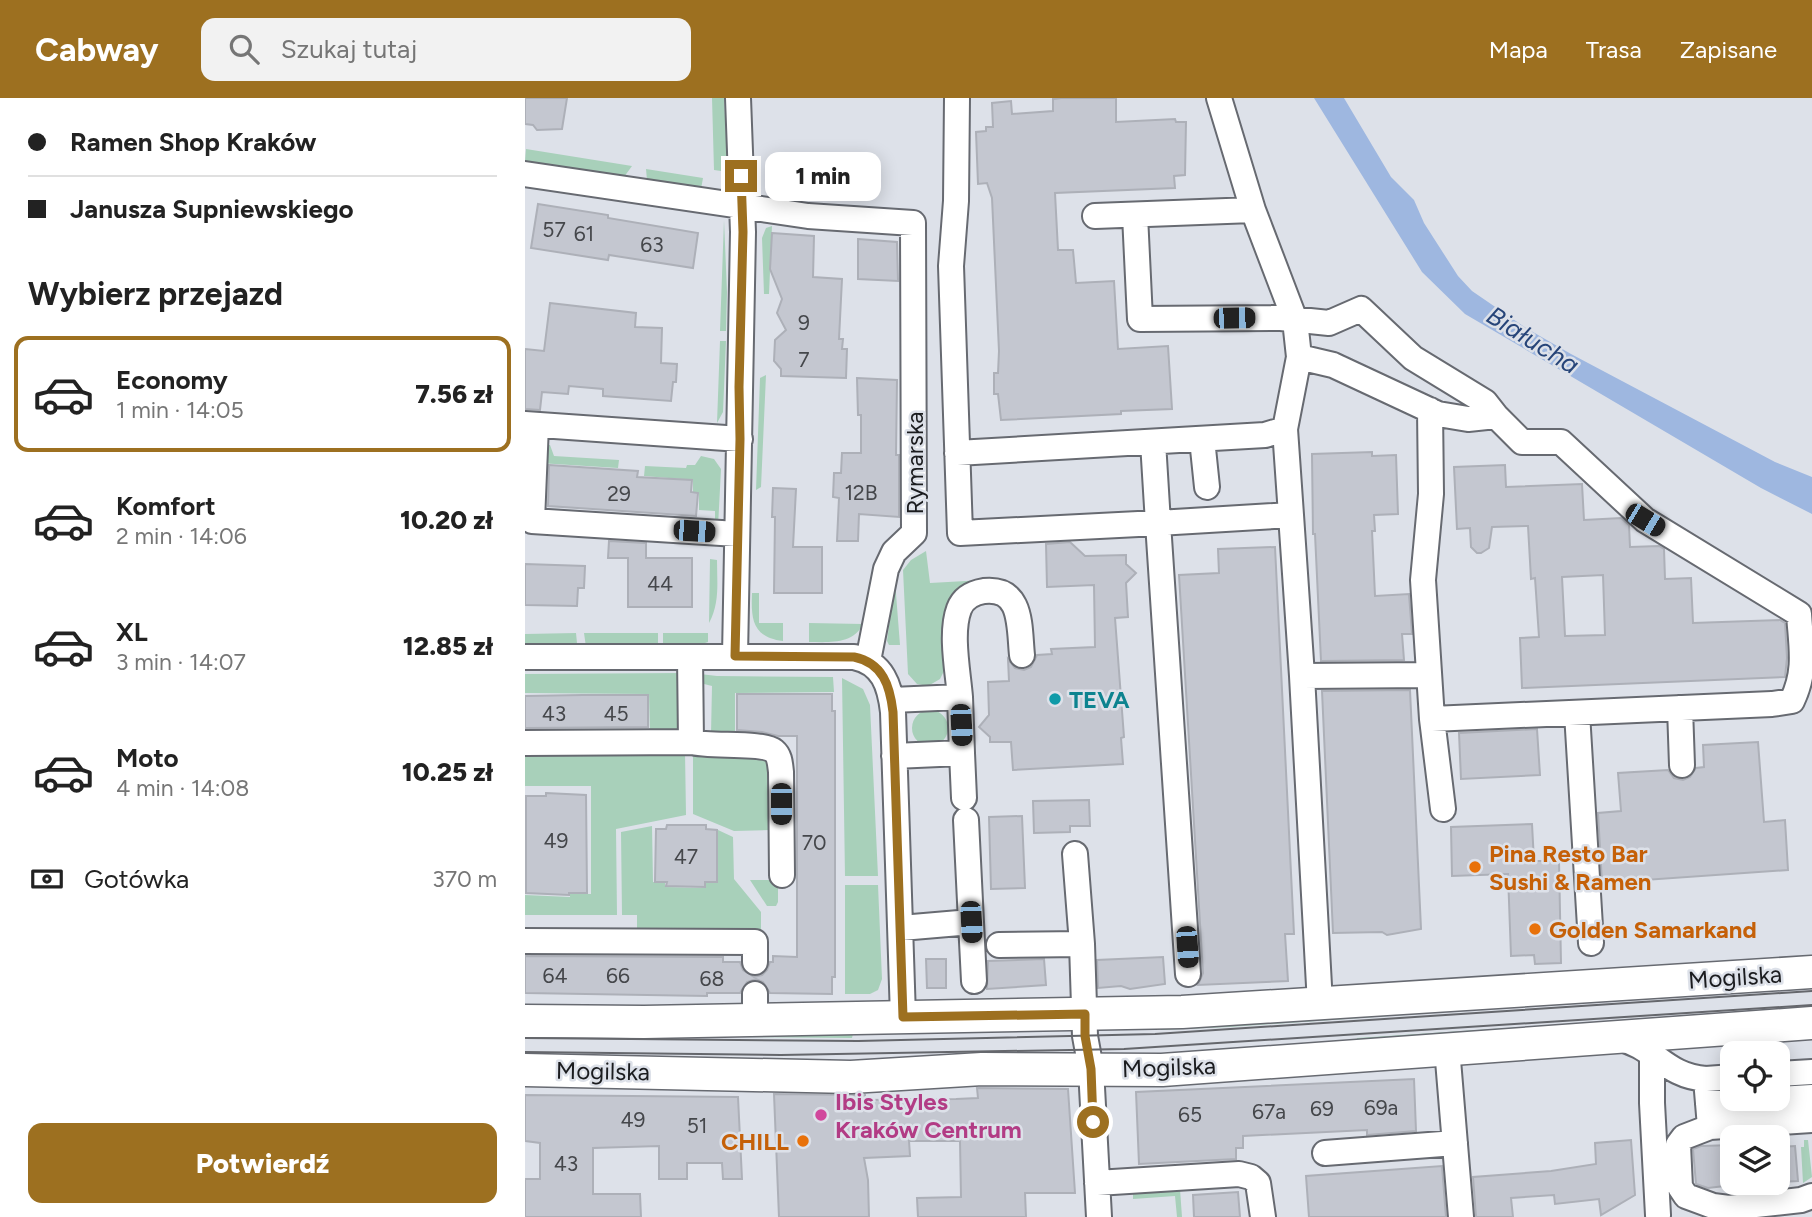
<!DOCTYPE html>
<html lang="pl">
<head>
<meta charset="utf-8">
<style>
  body { margin:0; font-family:Figtree,sans-serif; background:#f2f2f2; color:#222; height:100vh; display:flex; flex-direction:column; font-size:26px; white-space:nowrap }
  * { box-sizing:border-box; margin:0 }
  p { font-size:23px; color:#767676 }
  .icon { flex:none; width:38px; height:38px; fill:none; stroke:currentColor; stroke-width:2; stroke-linecap:round; stroke-linejoin:round }
  .map { position:relative; flex:1; overflow:hidden }
  .details { display:flex; flex-direction:column; background:#fff; width:525px }
  .details>* { flex:none }
  .top-card { display:grid; align-content:center; height:154px; padding:0 28px; background:#fff }
  .controls { position:absolute; left:1195px; top:943px; display:grid; gap:14px }
  .controls a { display:grid; place-items:center; width:70px; height:70px; border-radius:14px; background:#fff; box-shadow:0 4px 18px #0003; font-size:35px }
  .end { position:absolute; width:32px; height:32px; margin:-16px; border:9px solid #9d7020; background:#fff; box-shadow:0 0 0 4px #fff }
  .from { border-radius:50% }
  .bubble { position:absolute; height:49px; border-radius:14px; background:#fff; box-shadow:0 4px 18px #0003; font-size:23px; font-weight:800; line-height:49px; text-align:center }
  .car { position:absolute; width:21px; height:42px; margin:-21px -10px; border-radius:9px; box-shadow:0 0 5px 2px #0007; background:linear-gradient(#222 24%,#8ab4d8 0 40%,#222 0 76%,#8ab4d8 0 86%,#222 0) }
  .top-card b { display:flex; align-items:center; gap:24px; height:66px; font-size:26px }
  .top-card b+b { border-top:2px solid #e0e0e0 }
  .top-card i { width:18px; height:18px; background:#222 }
  ul { padding:0; list-style:none }
  li { display:flex; align-items:center; gap:21px; height:116px; margin:0 14px 10px; padding:0 14px; border:4px solid transparent; border-radius:14px }
  li div { flex:1 }
  li b { display:block; font-size:26px }
  li em { font-style:normal; font-weight:800 }
  li.current { border-color:#9d7020 }
  li>.icon { width:63px; height:63px; stroke-width:1.5 }
  h2 { padding:0 28px; font-size:32px; line-height:84px }
  .pay { display:flex; align-items:center; gap:18px; height:77px; padding:0 28px; font-size:26px }
  .pay p { margin-inline-start:auto }
  .primary-button { display:flex; gap:14px; margin-top:auto; padding:14px 28px }
  .primary-button a { flex:1; height:80px; border-radius:14px; background:#9d7020; color:#fff; font-size:28px; font-weight:800; line-height:80px; text-align:center }
  header { display:flex; align-items:center; gap:42px; box-sizing:border-box; height:98px; padding:0 35px; background:#9d7020; color:#fff }
  header strong { font-size:33px }
  nav { display:flex; gap:38px; margin-inline-start:auto; font-size:24px }
  .search { width:490px; height:63px; background:#f2f2f2; display:flex; align-items:center; gap:18px; box-sizing:border-box; padding:0 24px; border-radius:14px; color:#767676; font-size:26px }
  main { display:flex; flex:1; min-height:0 }
  .map>svg:first-child { display:block }
  .green { fill:#a8d0ba }
  .water { fill:#9eb7e0 }
  .building { fill:#c4c7d0; stroke:#adb0b8; stroke-width:2; fill-rule:evenodd }
  .lines { fill:none; stroke-linecap:round; stroke-linejoin:round }
  .minor-casing { stroke:#676a71; stroke-width:28 }
  .major-casing { stroke:#676a71; stroke-width:35 }
  .minor { stroke:#fff; stroke-width:24 }
  .major { stroke:#fff; stroke-width:32 }
  .tram { stroke:#65676c; stroke-width:2 }
  .route { stroke:#9d7020; stroke-width:9 }
  .culture-dot { fill:#0f9aa8; stroke:#dde1e9; stroke-width:2.5 }
  .food-dot { fill:#e8710a; stroke:#dde1e9; stroke-width:2.5 }
  .hotel-dot { fill:#d1479c; stroke:#dde1e9; stroke-width:2.5 }
  .labels { text-anchor:middle; dominant-baseline:central; stroke-width:5; stroke-linejoin:round; paint-order:stroke }
  .number-label { font-size:21px; fill:#45474b }
  .street-label { font-size:24px; fill:#1b1c1f; stroke:#dde1e9 }
  .culture-label { font-size:24px; font-weight:bold; fill:#0d838f; stroke:#dde1e9; text-anchor:start }
  .food-label { font-size:24px; font-weight:bold; fill:#c56008; stroke:#dde1e9; text-anchor:start }
  .hotel-label { font-size:24px; font-weight:bold; fill:#b23c85; stroke:#dde1e9; text-anchor:start }
  .water-label { font-size:26px; font-style:italic; fill:#274579; stroke:#dde1e9 }
</style>
</head>
<body>
<header>
<strong>Cabway</strong>
<div class="search"><svg class="icon" aria-label="search" viewBox="0 0 24 24"><circle cx="10" cy="10" r="6"/><path d="M15 15l6 6"/></svg>Szukaj tutaj</div>
<nav><a>Mapa</a><a>Trasa</a><a>Zapisane</a></nav>
</header>
<main>
<section class="details">
<div class="top-card">
<b><i class="from"></i>Ramen Shop Kraków</b>
<b><i></i>Janusza Supniewskiego</b>
</div>
<h2>Wybierz przejazd</h2>
<ul>
<li class="current"><svg class="icon" aria-label="car" viewBox="0 0 24 24"><path d="M5 17H2v-5l4-1 3-4h7l3 4 3 1v5h-3M9 17h6M6 11h13"/><circle cx="7" cy="17" r="2"/><circle cx="17" cy="17" r="2"/></svg><div><b>Economy</b><p>1 min · 14:05</p></div><em>7.56 zł</em></li>
<li><svg class="icon" aria-label="car" viewBox="0 0 24 24"><path d="M5 17H2v-5l4-1 3-4h7l3 4 3 1v5h-3M9 17h6M6 11h13"/><circle cx="7" cy="17" r="2"/><circle cx="17" cy="17" r="2"/></svg><div><b>Komfort</b><p>2 min · 14:06</p></div><em>10.20 zł</em></li>
<li><svg class="icon" aria-label="car" viewBox="0 0 24 24"><path d="M5 17H2v-5l4-1 3-4h7l3 4 3 1v5h-3M9 17h6M6 11h13"/><circle cx="7" cy="17" r="2"/><circle cx="17" cy="17" r="2"/></svg><div><b>XL</b><p>3 min · 14:07</p></div><em>12.85 zł</em></li>
<li><svg class="icon" aria-label="car" viewBox="0 0 24 24"><path d="M5 17H2v-5l4-1 3-4h7l3 4 3 1v5h-3M9 17h6M6 11h13"/><circle cx="7" cy="17" r="2"/><circle cx="17" cy="17" r="2"/></svg><div><b>Moto</b><p>4 min · 14:08</p></div><em>10.25 zł</em></li>
</ul>
<div class="pay"><svg class="icon" aria-label="cash" viewBox="0 0 24 24"><path d="M3 7h18v10H3z"/><circle cx="12" cy="12" r="2"/></svg>Gotówka<p>370 m</p></div>
<div class="primary-button"><a>Potwierdź</a></div>
</section>
<div class="map">
<svg width="1287" height="1119" viewBox="0 0 1287 1119">
  <rect width="100%" height="100%" fill="#dde1e9"/>
  <path class="green" d="M187,0H199L203,74L189,72Z
    M1,51L107,68L99,79L0,63Z
    M121,71L178,80L176,91L122,82Z
    M199,122L202,194L201,233H195Z
    M247,128L244,196H239L237,140L241,130Z
    M195,243H201L198,314L192,325Z
    M241,277L236,389L231,392L235,280Z
    M20,347H25L29,358L94,362L93,370L14,365Z
    M176,358L189,361L196,371L193,429H190V413L174,412V395L168,394V382L119,378L120,368L161,370L162,367H170Z
    M401,453L405,485L459,482L418,554L419,573L415,581L403,588L392,586L383,576L378,472L386,462Z
    M185,461L192,462C192,484 195,505 184,525Z
    M370,483L375,547H364L362,543Z
    M227,495H234V525H258V543C227,539 226,521 227,495Z
    M284,525L338,526C328,547 303,544 284,544Z
    M51,535L52,545L48,549H0V536Z
    M59,535H133V546L130,549H61Z
    M138,535H183V544L174,547L140,548L138,546Z
    M157,575L154,633L125,637L124,596L0,595V576Z
    M175,576L192,578L308,579L309,594L210,595V635L186,636L187,588L171,584Z
    M317,580L338,591L345,607L353,778H320Z
    M387 630a18 18 0 1 1 36 0a18 18 0 1 1-36 0Z
    M160,654L161,717L91,731L92,817H0V797L45,799V796H66V688H0V656Z
    M168,654H228L249,667L245,732L209,733L168,716Z
    M127,728L128,784L140,785V789L181,790V785H192L193,732L208,739L209,781L236,814V838H112V817H97L96,734Z
    M225,782H253V804L251,808H242Z
    M320,787H353L357,881L353,892L345,896H320Z
    M1287,889L704,929L636,932L635,926Z
    M1287,910L831,949L832,940Z
    M329,931L327,940L0,937Z
    M1279,1042H1283L1287,1079L1278,1085L1276,1049H1279Z
    M655,1091L657,1119H652L650,1098L608,1101V1095Z"/>
  <path class="water" d="M789,0H819L866,79L889,102L899,125L933,178L947,193L1001,230L1046,256L1250,364L1287,379V416L1236,390L940,216L897,174Z"/>
  <path class="building" d="M0,0H42L37,31L12,32L8,27L0,26Z
    M536,0H591V24L650,21L651,24H661L660,77L649,78L650,90L530,95L533,152H548L551,185L589,183L593,251L643,248L647,311L596,313V316L476,322L473,296H469V275H473L474,253L467,100L462,85L453,86L451,34L461,33V29H468L467,5L486,3L487,16L528,13V1Z
    M13,106L83,117V120L173,135L168,170L84,157L83,162L6,150Z
    M247,135L289,138L288,179L317,181L314,241H318L317,251H322L321,280L256,278V271L249,263L250,242L261,232L252,215L257,201L245,171Z
    M333,141L372,144L373,183L333,181Z
    M25,205L111,215L110,229L137,230L136,265L152,266L151,284H148L146,303L78,298V291L44,288L43,296L17,294L15,312L0,311V251L19,253Z
    M332,280L372,282L371,357H374V419L334,416L333,443H312L314,400L308,399L309,375H316L317,355H336V317H333Z
    M847,354V358L871,357L873,416L849,417L850,433H847L850,498L884,496L887,536H877L879,562L796,563L790,436H788L787,356Z
    M24,367L113,373L112,379L167,382L166,394L173,395L171,418L23,408Z
    M980,367L981,389L1057,386L1059,422L1096,420L1104,427L1105,449L1134,448L1139,451L1140,481L1166,480L1168,525L1255,522L1260,525L1262,560L1260,579L997,590L995,540L1014,539L1010,480L1006,481L1003,428L967,429L964,450L956,455H952L946,449L945,430L932,431L929,369ZM1078,477L1080,537L1040,538L1037,479Z
    M248,390L271,391L268,449H297V495H249L250,419H247Z
    M84,443L121,445V460H167V509H103V460H83Z
    M545,444L560,458L601,457V466L611,475L601,485L603,519L590,520L599,639L596,640L598,666L488,672L486,644H465V639L454,629L464,617L463,584L484,583L483,561L490,570L499,572L506,569L512,557L527,556L526,551L570,549L569,487L522,489L521,446Z
    M750,449L769,836H760L763,883L673,887L678,875L654,477L694,475L693,451Z
    M0,466L60,468L59,490H53L52,508L0,507Z
    M885,592L896,831L862,837L857,834L808,835L797,593Z
    M212,596H307V613H310V879H307V896L245,895L238,884L231,881L222,884L215,895H182V898L0,895V858L198,859V864H215L218,872L229,879L237,877L242,872L245,864H248V858L272,859V638H253L237,634L212,632Z
    M58,597H123V629L0,630V598Z
    M1012,631L1015,677L936,681L934,635Z
    M1233,644L1239,724L1260,722L1263,772L1077,785L1073,715L1096,713L1093,675L1143,672L1149,680L1158,682L1165,679L1171,670L1179,669L1178,647Z
    M21,695L61,697L62,795H44V797L1,795V698H21Z
    M564,702L565,728H545V734L509,735L508,703Z
    M497,718L500,790L466,791L464,719Z
    M1007,726L1009,763H1034L1036,865L1010,866L1009,857L986,858L983,776L927,778L926,729Z
    M142,727H181V731L192,732V784H180V789L141,788L142,784H130L131,731H141Z
    M638,859L640,886L605,891L596,888L573,890L572,862Z
    M401,861H421V890H402Z
    M519,861L521,887L462,891L463,863Z
    M889,981L891,1033L842,1037V1032L718,1038V1050H711V1061L614,1066L611,994Z
    M452,990L543,991L550,1095H500L501,1119H393L392,1100L436,1099L435,1043H384L385,1058L339,1060L343,1082L344,1119H254L249,996L340,997V1002L431,1001L453,1000Z
    M0,997L213,999L217,1081H198L197,1065H162V1081H134V1048L68,1050V1096H115L116,1119H0V1081H15V1045L0,1043Z
    M1106,1042L1110,1097L1076,1117L1074,1101L1030,1106L1029,1097L986,1100L988,1119H951L948,1079L1026,1073L1071,1066L1070,1045Z
    M1208,1047V1087L1183,1090L1171,1086L1168,1051L1176,1048Z
    M1270,1048L1273,1083L1253,1084V1049Z
    M917,1068L921,1119H784L781,1078Z
    M713,1094L715,1119H669L668,1097Z"/>
  <g class="lines">
    <g class="minor-casing">
      <path id="minor" d="M432,0L431,103L426,168L435,435L633,425L628,344
        M0,76L283,118L388,125L389,435L369,454L361,471L343,563
        M610,117L615,221L756,220L804,225L836,211L888,260L960,304L971,318L943,321L913,316L808,267L774,259
        M570,118L728,112
        M905,312L906,396L898,482L907,621L918,711
        M0,326L215,341
        M11,327L7,423L212,436
        M677,341L682,389
        M432,355L740,337L760,331L774,259L770,222L728,112L694,0
        M766,417L777,578L904,577
        M210,558L218,134L213,0
        M0,559H329C358,565 365,588 368,614L378,919
        M777,578L795,906
        M435,599C433,574 425,535 434,511C438,500 447,495 459,493C498,489 494,529 497,557
        M367,602L435,599L437,655L369,658
        M1155,610L1157,667
        M1052,615L1066,845
        M907,621L1247,606L1267,603C1282,572 1276,548 1274,516L1120,422L1036,344H997L971,318
        M166,644C185,649 238,644 249,653C255,658 255,666 256,674L257,777
        M0,645L166,644L165,559
        M437,655L439,700
        M550,756L557,846L560,938L566,971L574,1119
        M446,824L449,883
        M376,830L446,824L441,722
        M0,843L230,844V864
        M474,847L557,846
        M663,876L633,425L766,417L760,331
        M230,896V922
        M1092,940C1130,948 1139,978 1181,981L1185,1029L1287,1022
        M922,950L936,1119
        M1127,957V1005L1133,1117
        M1253,976L1287,974
        M1181,981L1208,979
        M1253,1001L1287,999
        M1183,1006L1252,1001
        M1185,1029L1159,1039L1153,1047L1155,1089L1161,1098L1188,1108L1204,1110L1276,1102L1287,1098
        M800,1055L930,1045
        M572,1085L714,1076L726,1079L733,1085L738,1119"/>
    </g>
    <g class="major-casing">
      <path id="major" d="M0,923L119,924L657,914L1287,874
        M0,972L326,979L457,971L637,972L1287,925"/>
    </g>
    <use href="#minor" class="minor"/>
    <use href="#major" class="major"/>
    <path class="tram" d="M0,940L333,943L630,936L1287,893
      M0,954L256,957L599,951L1287,907"/>
  </g>
  <g class="lines">
    <path class="route" d="M216,78L218,134L214,289L215,341L210,558L329,559C358,565 365,588 368,614L378,919L560,916V938L566,971L568,1024"/>
  </g>
  <circle class="culture-dot" cx="530" cy="601" r="7"/>
  <g class="food-dot">
    <circle cx="950" cy="769" r="7"/>
    <circle cx="1010" cy="831" r="7"/>
    <circle cx="278" cy="1043" r="7"/>
  </g>
  <circle class="hotel-dot" cx="296" cy="1017" r="7"/>
  <g class="labels">
    <g class="number-label">
      <text x="29" y="131">57</text>
      <text x="59" y="135">61</text>
      <text x="127" y="146">63</text>
      <text x="279" y="224">9</text>
      <text x="279" y="261">7</text>
      <text x="336" y="394">12B</text>
      <text x="94" y="395">29</text>
      <text x="135" y="485">44</text>
      <text x="29" y="615">43</text>
      <text x="91" y="615">45</text>
      <text x="31" y="742">49</text>
      <text x="289" y="744">70</text>
      <text x="161" y="758">47</text>
      <text x="30" y="877">64</text>
      <text x="93" y="877">66</text>
      <text x="187" y="880">68</text>
      <text x="856" y="1009">69a</text>
      <text x="797" y="1010">69</text>
      <text x="744" y="1013">67a</text>
      <text x="665" y="1016">65</text>
      <text x="108" y="1021">49</text>
      <text x="172" y="1027">51</text>
      <text x="41" y="1065">43</text>
    </g>
    <g class="street-label">
      <text transform="translate(389 365) rotate(-90)">Rymarska</text>
      <text transform="translate(1210 879) rotate(-4)">Mogilska</text>
      <text transform="translate(644 969) rotate(-2)">Mogilska</text>
      <text transform="translate(78 973) rotate(1)">Mogilska</text>
    </g>
    <g class="culture-label">
      <text x="544" y="601">TEVA</text>
    </g>
    <g class="food-label">
      <text x="964" y="755">Pina Resto Bar<tspan x="964" dy="28">Sushi &amp; Ramen</tspan></text>
      <text x="1024" y="831">Golden Samarkand</text>
      <text x="264" y="1043" text-anchor="end">CHILL</text>
    </g>
    <g class="hotel-label">
      <text x="310" y="1003">Ibis Styles<tspan x="310" dy="28">Kraków Centrum</tspan></text>
    </g>
    <g class="water-label">
      <text transform="translate(1008 242) rotate(32)">Białucha</text>
    </g>
  </g>
</svg>
<div class="controls">
<a><svg class="icon" aria-label="locate" viewBox="0 0 24 24"><circle cx="12" cy="12" r="6"/><path d="M12 2v4M12 18v4M2 12h4M18 12h4"/></svg></a>
<a><svg class="icon" aria-label="layers" viewBox="0 0 24 24"><path d="M12 4l9 5-9 5-9-5zM3 14l9 5 9-5"/></svg></a>
</div>
<i class="end from" style="left:568px;top:1024px"></i>
<i class="end" style="left:216px;top:78px"></i>
<div class="bubble" style="left:240px;top:54px;width:116px">1 min</div>
<i class="car" style="left:709px;top:220px;rotate:89deg"></i>
<i class="car" style="left:1120px;top:422px;rotate:121deg"></i>
<i class="car" style="left:169px;top:433px;rotate:94deg"></i>
<i class="car" style="left:436px;top:627px;rotate:177deg"></i>
<i class="car" style="left:256px;top:706px;rotate:180deg"></i>
<i class="car" style="left:446px;top:824px;rotate:177deg"></i>
<i class="car" style="left:662px;top:849px;rotate:176deg"></i>
</div>
</main>
</body>
</html>
